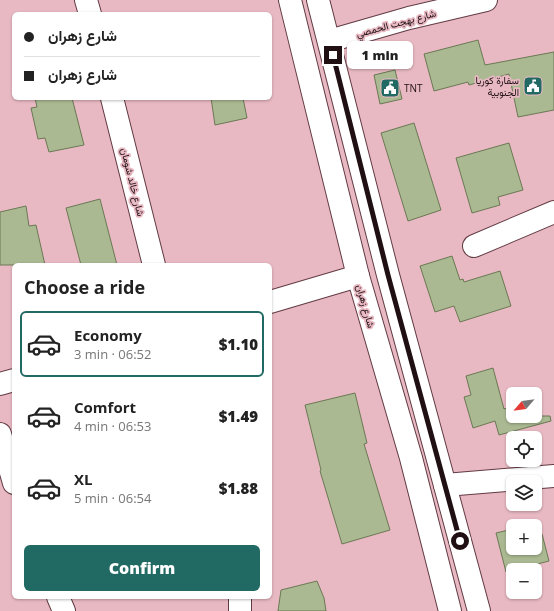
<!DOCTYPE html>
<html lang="en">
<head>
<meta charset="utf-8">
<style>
  body { margin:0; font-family:"Open Sans",Vazirmatn,sans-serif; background:#f6f6f6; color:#222; height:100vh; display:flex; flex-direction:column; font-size:15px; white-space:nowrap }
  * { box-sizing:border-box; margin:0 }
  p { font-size:13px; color:#767676 }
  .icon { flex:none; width:22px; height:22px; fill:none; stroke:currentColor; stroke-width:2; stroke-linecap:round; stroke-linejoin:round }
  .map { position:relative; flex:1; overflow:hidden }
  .side { position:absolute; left:12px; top:263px; width:260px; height:336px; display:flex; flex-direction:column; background:#fff; border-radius:6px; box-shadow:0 1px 3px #0004 }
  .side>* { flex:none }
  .top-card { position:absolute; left:12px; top:12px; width:260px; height:88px; border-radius:6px; box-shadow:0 1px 3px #0004; display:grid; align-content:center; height:88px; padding:0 12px; background:#fff }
  .needle { width:26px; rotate:242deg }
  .buttons { position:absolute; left:506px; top:387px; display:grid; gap:8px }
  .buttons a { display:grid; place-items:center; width:36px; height:36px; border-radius:6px; background:#fff; box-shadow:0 1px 3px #0004; font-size:20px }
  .end { position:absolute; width:18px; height:18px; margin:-9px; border:5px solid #201014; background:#fff; box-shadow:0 0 0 2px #fff }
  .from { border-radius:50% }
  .bubble { position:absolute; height:28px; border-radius:6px; background:#fff; box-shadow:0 1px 3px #0004; font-size:13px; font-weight:800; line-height:28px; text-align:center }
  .top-card b { display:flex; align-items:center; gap:14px; height:38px; font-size:15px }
  .top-card b+b { border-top:1px solid #e0e0e0 }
  .top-card i { width:10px; height:10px; background:#222 }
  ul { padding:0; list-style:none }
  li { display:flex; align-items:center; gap:12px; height:66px; margin:0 8px 6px; padding:0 4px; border:2px solid transparent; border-radius:6px }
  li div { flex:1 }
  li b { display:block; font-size:15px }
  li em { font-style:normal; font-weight:800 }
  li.current { border-color:#216a63 }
  li>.icon { width:36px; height:36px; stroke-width:1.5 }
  h2 { padding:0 12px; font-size:18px; line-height:48px }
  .cta { display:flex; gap:8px; margin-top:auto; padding:8px 12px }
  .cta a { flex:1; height:46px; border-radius:6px; background:#216a63; color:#fff; font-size:16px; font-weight:800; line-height:46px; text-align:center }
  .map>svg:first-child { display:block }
  .building { fill:#aab992; stroke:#6b7854 }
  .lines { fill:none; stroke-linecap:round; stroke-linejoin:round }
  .minor-casing { stroke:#623b44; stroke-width:24 }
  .major-casing { stroke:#623b44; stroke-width:24 }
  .minor { stroke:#fff; stroke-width:22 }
  .major { stroke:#fff; stroke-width:22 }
  .route { stroke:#201014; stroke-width:5 }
  .labels { text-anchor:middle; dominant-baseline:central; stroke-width:3.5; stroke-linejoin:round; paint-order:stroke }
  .street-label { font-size:10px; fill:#201014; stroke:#e8b9c2 }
  .poi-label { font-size:10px; fill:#201014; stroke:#e8b9c2; text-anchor:end }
</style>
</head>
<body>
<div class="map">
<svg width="554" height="611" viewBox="0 0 554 611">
  <rect width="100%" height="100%" fill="#e8b9c2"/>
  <path class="building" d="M478,40L485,65L554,52V110L518,117L509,74L469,85L468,82L434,91L424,54Z
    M395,70L402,99L380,104L374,75Z
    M35,98H72L84,145L49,152L45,138L38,139L31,108L37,107Z
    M211,98H243L247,118L215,125Z
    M414,123L441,210L408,221L381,133Z
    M509,143L523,190L498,197L500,205L472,213L456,158Z
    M100,199L117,265H81L66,208Z
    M26,206L29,226L36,225L45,265H0V212Z
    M452,256L460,280L463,279L464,282L500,271L511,306L460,322L454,306L435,312L420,266Z
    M493,368L504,409L513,406V416H550L551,421L499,435L495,421L473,428L464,397L471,395L466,376Z
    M355,393L367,443L364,444L390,530L342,544L320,471L321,470L305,405Z
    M513,529V548H535V535L542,534L549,561L506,572L496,533Z
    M317,581L324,598L326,611H278L281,590Z"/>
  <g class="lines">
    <g class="minor-casing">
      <path id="minor" d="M86,0L90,14
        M329,41L409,18L486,0
        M112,98L154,265
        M474,246L554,212
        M270,302L358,276
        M0,384L14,380
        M0,434L14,483
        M445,485L554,476
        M58,597L64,611
        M240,597V611"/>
    </g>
    <g class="major-casing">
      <path id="major" d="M290,0L358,276L411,458L450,611
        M318,0L388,275L479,611"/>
    </g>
    <use href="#minor" class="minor"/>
    <use href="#major" class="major"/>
  </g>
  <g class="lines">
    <path class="route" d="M333,55L388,275L460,541"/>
  </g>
  <defs>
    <g id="civic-square" transform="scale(1)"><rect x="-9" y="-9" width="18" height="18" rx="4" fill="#216a63" stroke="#e8b9c2"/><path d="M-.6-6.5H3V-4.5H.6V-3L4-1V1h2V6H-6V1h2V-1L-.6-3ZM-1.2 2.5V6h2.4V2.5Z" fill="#fff"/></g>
  </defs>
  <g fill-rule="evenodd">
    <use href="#civic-square" x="533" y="86"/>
    <use href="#civic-square" x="390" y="88"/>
  </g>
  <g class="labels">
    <g class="street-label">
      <text transform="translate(396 23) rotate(-15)">شارع بهجت الحمصي</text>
      <text transform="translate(133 182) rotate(76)">شارع خالد شومان</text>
      <text transform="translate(366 306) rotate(74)">شارع زهران</text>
    </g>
    <g class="poi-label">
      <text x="519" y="80">سفارة كوريا<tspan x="519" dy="12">الجنوبية</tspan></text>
      <text x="404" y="88" text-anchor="start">TNT</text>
    </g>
  </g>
</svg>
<div class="buttons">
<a><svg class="needle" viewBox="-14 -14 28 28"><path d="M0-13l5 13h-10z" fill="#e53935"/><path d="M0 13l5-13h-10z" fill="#767676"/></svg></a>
<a><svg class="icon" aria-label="locate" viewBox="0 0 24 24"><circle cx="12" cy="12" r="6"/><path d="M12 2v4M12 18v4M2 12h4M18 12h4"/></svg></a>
<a><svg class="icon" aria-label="layers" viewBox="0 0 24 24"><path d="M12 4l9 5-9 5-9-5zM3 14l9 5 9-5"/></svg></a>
<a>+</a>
<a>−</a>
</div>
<i class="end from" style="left:460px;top:541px"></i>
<i class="end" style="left:333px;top:55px"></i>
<div class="bubble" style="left:347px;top:41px;width:66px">1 min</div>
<div class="top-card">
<b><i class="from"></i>شارع زهران</b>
<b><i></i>شارع زهران</b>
</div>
<section class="side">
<h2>Choose a ride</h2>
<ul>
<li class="current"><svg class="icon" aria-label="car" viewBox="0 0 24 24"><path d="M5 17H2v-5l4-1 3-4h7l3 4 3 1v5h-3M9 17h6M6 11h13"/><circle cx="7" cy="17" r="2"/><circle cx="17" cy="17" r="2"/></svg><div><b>Economy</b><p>3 min · 06:52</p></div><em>$1.10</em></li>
<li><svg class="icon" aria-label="car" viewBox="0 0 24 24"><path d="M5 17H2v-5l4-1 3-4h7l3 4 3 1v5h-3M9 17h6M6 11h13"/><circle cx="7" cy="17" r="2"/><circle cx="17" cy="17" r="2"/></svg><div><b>Comfort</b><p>4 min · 06:53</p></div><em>$1.49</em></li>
<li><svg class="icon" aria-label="car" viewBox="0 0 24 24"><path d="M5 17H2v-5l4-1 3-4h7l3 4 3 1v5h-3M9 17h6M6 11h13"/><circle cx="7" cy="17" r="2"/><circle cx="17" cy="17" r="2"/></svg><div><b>XL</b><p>5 min · 06:54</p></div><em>$1.88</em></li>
</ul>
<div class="cta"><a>Confirm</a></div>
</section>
</div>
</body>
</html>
